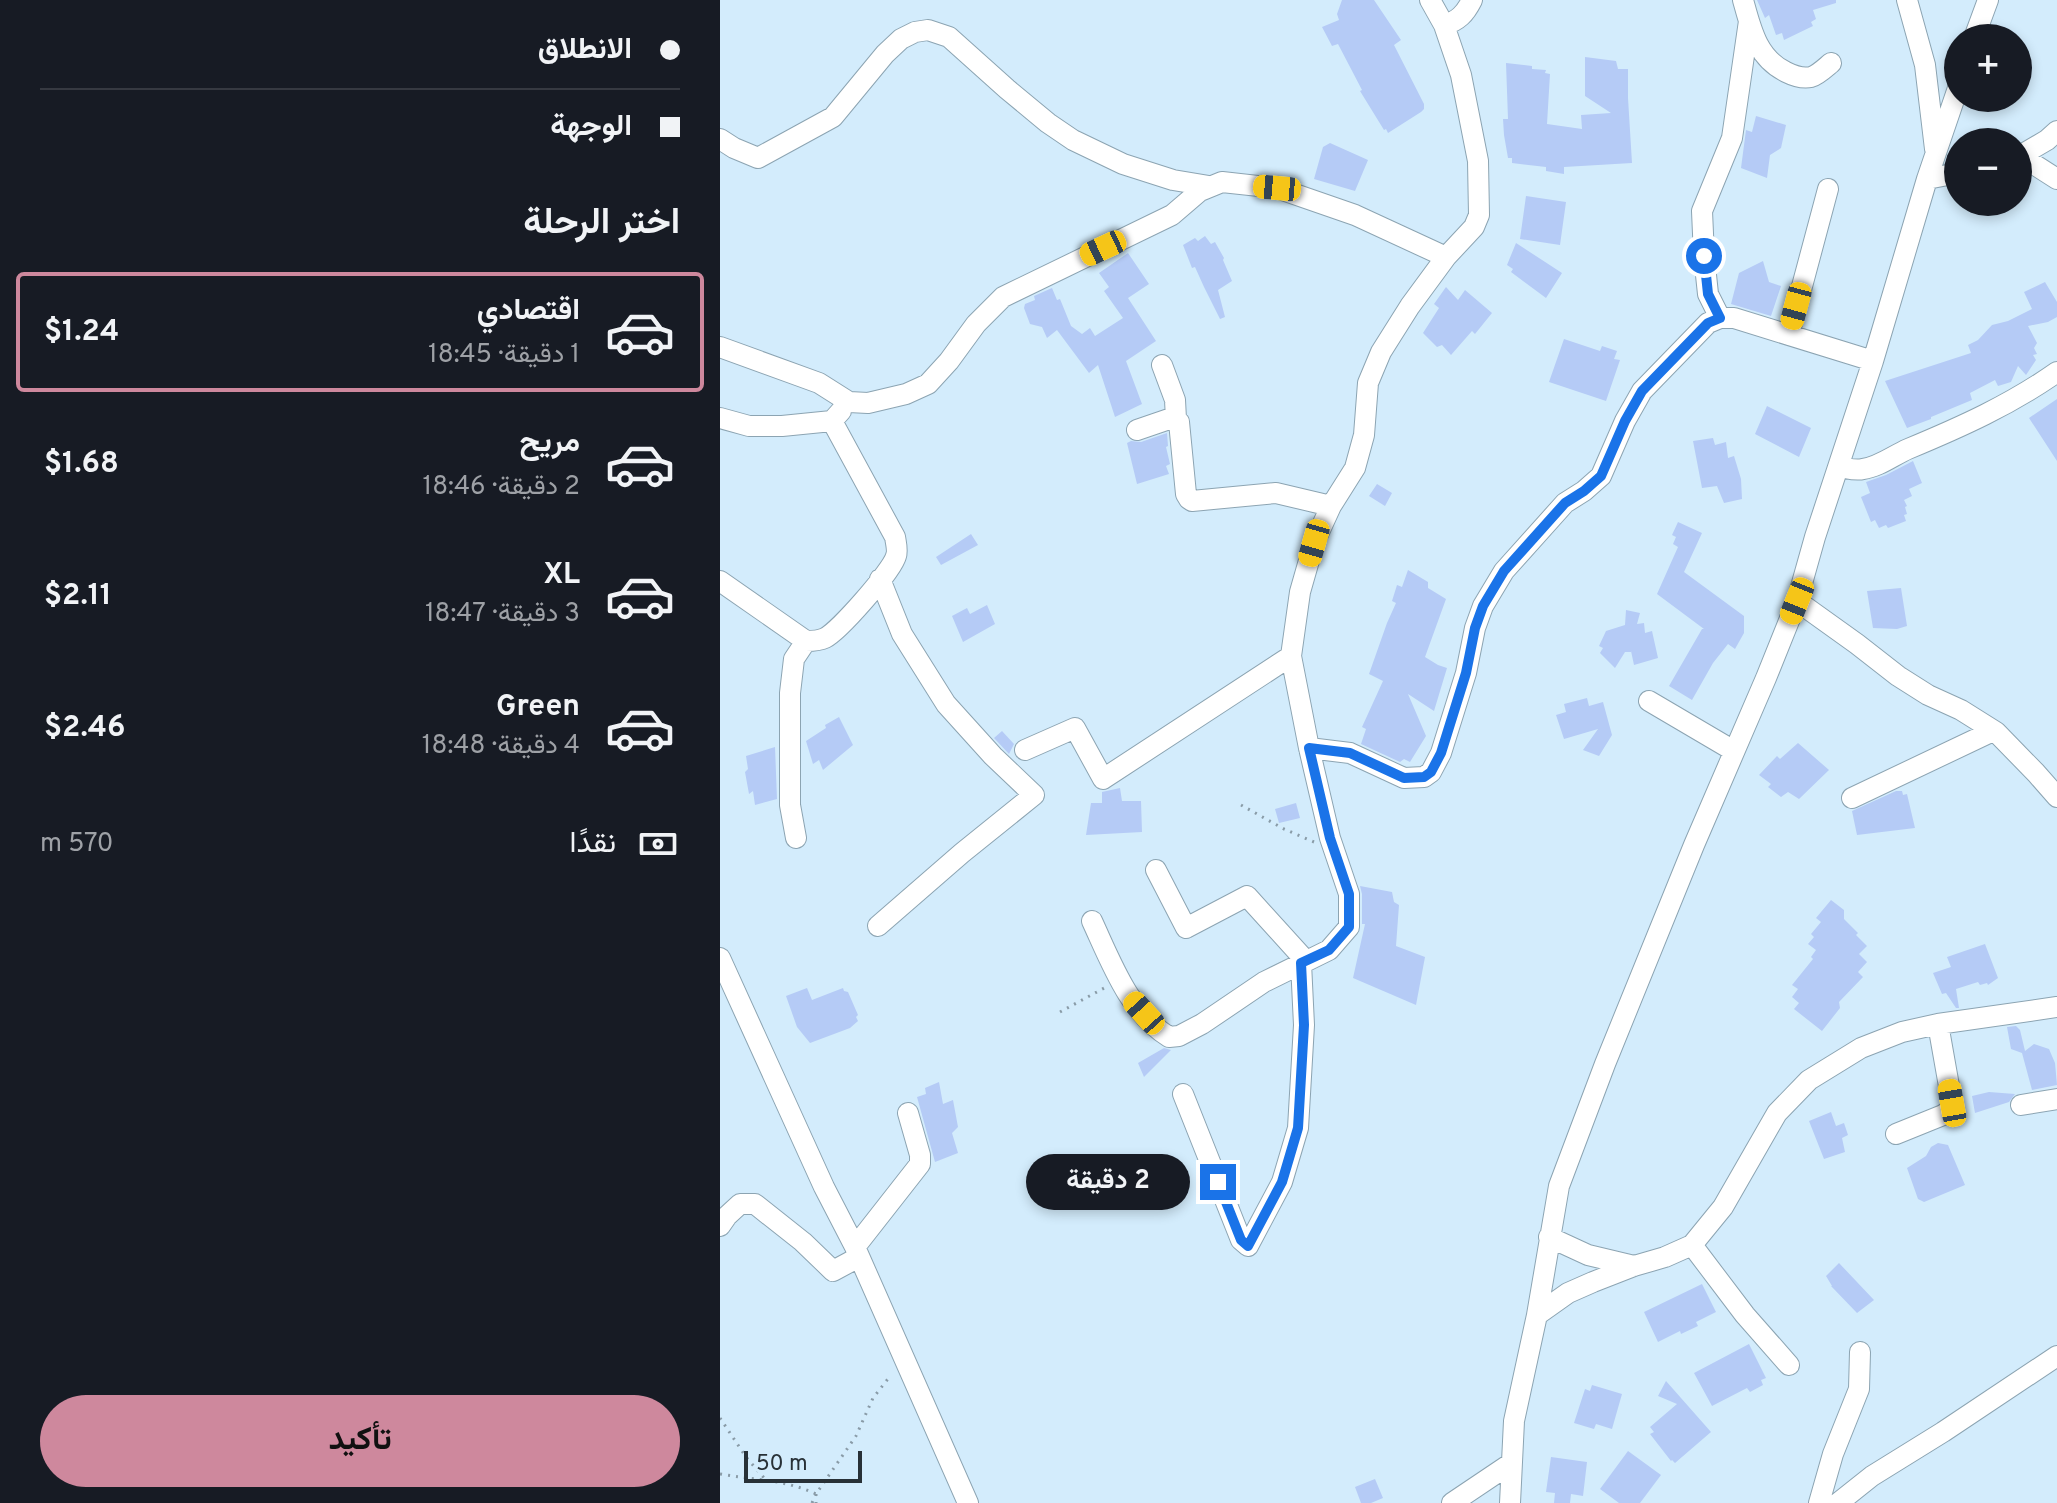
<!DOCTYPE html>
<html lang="ar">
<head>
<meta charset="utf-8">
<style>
  body { margin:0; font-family:Overpass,Vazirmatn,sans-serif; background:#242831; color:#f1f3f6; direction:rtl; height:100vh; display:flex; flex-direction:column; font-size:30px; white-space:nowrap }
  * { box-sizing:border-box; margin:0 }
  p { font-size:26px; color:#9ea1a6 }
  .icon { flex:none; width:44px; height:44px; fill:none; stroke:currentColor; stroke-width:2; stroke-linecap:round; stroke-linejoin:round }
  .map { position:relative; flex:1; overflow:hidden; direction:ltr }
  .drawer { display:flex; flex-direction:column; background:#171b24; width:720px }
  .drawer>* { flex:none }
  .banner { display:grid; align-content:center; height:176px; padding:0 40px; background:#171b24 }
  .tools { position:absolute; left:1224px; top:24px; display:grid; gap:16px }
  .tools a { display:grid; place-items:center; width:88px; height:88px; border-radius:50%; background:#171b24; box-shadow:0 4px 12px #0003; font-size:40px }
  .scale { position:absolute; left:24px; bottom:20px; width:118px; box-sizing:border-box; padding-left:8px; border:4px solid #283137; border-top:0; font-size:22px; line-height:28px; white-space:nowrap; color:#283137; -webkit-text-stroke:6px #d3ecfc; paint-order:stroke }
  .end { position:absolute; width:36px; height:36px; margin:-18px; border:10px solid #1a73e8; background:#fff; box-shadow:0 0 0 4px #fff }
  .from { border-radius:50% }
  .bubble { position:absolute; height:56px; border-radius:28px; background:#171b24; box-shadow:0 4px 12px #0003; font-size:26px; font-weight:700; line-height:56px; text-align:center; direction:rtl }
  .car { position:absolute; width:24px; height:48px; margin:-24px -12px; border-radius:10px; box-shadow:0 0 6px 2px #0007; background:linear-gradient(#f5c518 24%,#345 0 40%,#f5c518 0 76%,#345 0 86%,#f5c518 0) }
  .banner b { display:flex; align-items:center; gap:28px; height:76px; font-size:30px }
  .banner b+b { border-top:2px solid #363941 }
  .banner i { width:20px; height:20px; background:#f1f3f6 }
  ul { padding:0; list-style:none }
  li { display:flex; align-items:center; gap:24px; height:120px; margin:0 16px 12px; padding:0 24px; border:4px solid transparent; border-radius:8px }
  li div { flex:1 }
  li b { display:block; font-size:30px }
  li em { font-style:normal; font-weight:700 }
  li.current { border-color:#ce889d }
  li>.icon { width:72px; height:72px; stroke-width:1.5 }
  h2 { padding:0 40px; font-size:36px; line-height:96px }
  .pay { display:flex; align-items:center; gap:20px; height:88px; padding:0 40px; font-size:30px }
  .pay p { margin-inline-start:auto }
  .button { display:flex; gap:16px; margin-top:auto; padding:16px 40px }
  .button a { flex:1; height:92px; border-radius:48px; background:#ce889d; color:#111; font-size:32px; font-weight:700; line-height:92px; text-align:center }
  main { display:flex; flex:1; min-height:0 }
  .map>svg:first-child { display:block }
  .building { fill:#b5cbf6 }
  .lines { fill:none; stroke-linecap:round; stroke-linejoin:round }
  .minor-casing { stroke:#8ca4b2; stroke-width:22 }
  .path { stroke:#899ba7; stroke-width:3; stroke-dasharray:2 6; stroke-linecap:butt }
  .minor { stroke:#fff; stroke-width:20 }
  .route { stroke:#1a73e8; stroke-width:10 }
</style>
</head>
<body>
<main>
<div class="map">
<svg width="1337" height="1503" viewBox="0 0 1337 1503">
  <rect width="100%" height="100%" fill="#d3ecfc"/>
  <path class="building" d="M622,0H654L681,40L674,45L704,104V109L701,112L668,133L666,129L664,130L640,91L642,90L618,44L612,46L602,27L619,20L617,14Z
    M1037,0H1116V3L1093,10L1096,19L1091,22L1093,26L1064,40L1062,33L1056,35L1049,15L1045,18Z
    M865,57L896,61L898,69H908V98L912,163L844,167V174L826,171V167L792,163V158H788L784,135L783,119H788L786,63L812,66V69L826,70L825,73L830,74L827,124L862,129L861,115L891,113L865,96Z
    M1036,116L1066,125L1061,148L1050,155L1047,178L1021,168L1026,130L1032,132Z
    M610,143L648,160L635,191L594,179L603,147Z
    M806,196L846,202L840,245L800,239Z
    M485,236L491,244L495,242L504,258L503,260L512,281L498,290L505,317L500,319L484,287L475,267L472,268L463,245L475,238L478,241Z
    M796,243L842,273L826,298L791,272L793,269L787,265Z
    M408,253L429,284L408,298L436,341L406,361L422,404L395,417L378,365L369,373L337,330L327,338L322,327L310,324L304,308L305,304L315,300L314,296L332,288L337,300L340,299L351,326L362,334L370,328L375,336L403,318L384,291L389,287L379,273Z
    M1043,261L1049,282L1061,286L1051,316L1011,304L1019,273Z
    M1325,282L1337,302V317L1328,322L1308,326L1317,343L1314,348L1317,354L1313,355L1316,360L1306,375L1298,366L1291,382L1278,386L1275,380L1250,393L1252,400L1211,417V419L1187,428L1165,381L1251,353L1248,345L1258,340L1272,325L1288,321L1312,309L1304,292Z
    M726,287L738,300L745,290L772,313L755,334L752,331L731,355L722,345L717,347L703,333L719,308L714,304Z
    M844,339L880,351L882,346L897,351L894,359L900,360L886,401L829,382Z
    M1337,399V461L1309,418Z
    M1047,406L1091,428L1079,457L1035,434Z
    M447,433L448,446L446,447L450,464L446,466L449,474L417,484L407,443L411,441L421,442Z
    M993,438L995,445L1006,442L1008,458L1014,456L1021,479L1022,499L1004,503L997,486L982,488L973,441Z
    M1193,461L1202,483L1189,489L1192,496L1184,500L1187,506L1185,507L1187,514L1184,515L1186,521L1168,528L1166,525L1159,528L1155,520L1151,522L1141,497L1150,493L1146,482L1166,475Z
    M657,484L672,493L665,506L649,496Z
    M958,522L982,533L964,572L1024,616V633L1015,649L1008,644L993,663L972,700L949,686L982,629H984L937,594L958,547L953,544L956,537L952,535Z
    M251,534L258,545L221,565L216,557Z
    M688,570L708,582V588L726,599L705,657L718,665L727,668L714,711L688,694L706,736L690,762L684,759L680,762L641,744L646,729L642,727L663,681L649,674L667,623L676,603L672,601L677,585L682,587Z
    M1181,588L1187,626L1177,629L1153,628L1147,591Z
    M267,605L275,624L243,642L232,616L247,608L250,614Z
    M906,610L920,613L917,624L924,623L925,633L932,631L938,658L914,665L911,651V652H905L895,668L880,653L883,648L879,646L886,631L905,625Z
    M867,698L869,706L883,702L892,735L879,756L863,750L878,729L844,739L836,715L846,712L844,704Z
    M119,717L133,745L103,770L99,760L93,764L86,741L106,728L105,725Z
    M282,731L294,744L289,754L274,738Z
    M1078,743L1109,770L1079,799L1068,792L1061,797L1048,787L1051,784L1039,775L1057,756L1060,759Z
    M55,747L57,799L35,805L33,791L29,794L25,772L28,769L26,756Z
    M400,788L402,801H421L422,832L366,835L371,803H382V792Z
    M1176,791H1182L1183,795L1187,794L1195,828L1137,835L1132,811Z
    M576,803L580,818L559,823L555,809Z
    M640,886L672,892L674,902L679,905L676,946L705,957L696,1005L633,978L645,924H642V894Z
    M1111,900L1124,910V919L1138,933L1136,935L1147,946L1139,954L1147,962L1138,972L1143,977L1119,1002L1120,1008L1102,1031L1074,1009L1079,1003L1072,997L1078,989L1072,985L1093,959L1091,957L1096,950L1088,944L1094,937L1091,934L1101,922L1096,918Z
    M1265,944L1278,978L1268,985L1267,983L1260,985L1258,982L1236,989L1239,1008H1236L1226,993L1222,994L1213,973L1231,967L1227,957Z
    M87,988L92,1000L123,988L124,991L128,992L138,1015L136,1017L138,1021L130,1028L90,1043L77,1027L66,996Z
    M1296,1026L1300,1030L1305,1051L1314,1044L1329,1049L1335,1063L1337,1085L1312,1090L1302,1053L1291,1049L1287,1027Z
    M444,1048L451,1050L424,1077L418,1063Z
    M219,1082L223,1104L233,1100L238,1127L232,1133L238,1153L215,1162L197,1097L206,1094L205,1088Z
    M1269,1092L1295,1094L1289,1102L1255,1113L1252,1096Z
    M1111,1112L1116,1126L1124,1123L1128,1135L1122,1138L1125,1152L1104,1159L1089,1121Z
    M1218,1143L1228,1145L1245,1185L1204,1202L1198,1199L1187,1168L1206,1156L1211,1147Z
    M1119,1263L1154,1300L1137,1313L1111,1286H1112L1106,1276Z
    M982,1284L996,1312L976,1322L978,1326L961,1334L960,1331L938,1342L924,1312Z
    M1029,1344L1046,1378L1041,1380L1043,1385L1030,1392L1027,1388L992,1406L974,1373Z
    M946,1381L991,1432L955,1463L952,1460L951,1461L930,1434L934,1432L930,1427L957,1404L938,1396Z
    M872,1385L902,1394L892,1429L876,1424L874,1429L854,1423L865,1389L870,1391Z
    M908,1451L941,1475L920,1503H899L880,1489Z
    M831,1457L867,1462L863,1496L851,1494L850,1503H834L835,1493L826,1492Z
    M655,1479L663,1498L651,1503H641L635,1487Z"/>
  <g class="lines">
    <g class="minor-casing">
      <path id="minor" d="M1023,0C1031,29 1037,58 1066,72C1074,76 1082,79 1091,77C1098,75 1105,68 1111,63
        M1187,0L1205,65L1215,149
        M724,25C738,21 745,14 752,0
        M1254,38L1268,0
        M0,139L14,148L38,158L113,117L165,54L181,39L195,32L208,30L229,37L287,89L328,123L353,140L403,164L453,180L489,186
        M1301,156L1337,179
        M1298,157L1327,140L1337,131
        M1207,179L1238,173
        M1000,318L988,294L984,256L982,211L1012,138L1029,21
        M1069,335L1108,189
        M0,347L99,383L129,402L148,403L186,394L208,384L229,361L256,324L283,297L452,215L480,191L502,182L557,188L635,215L726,257
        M442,365L455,400L456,419
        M0,418L29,426H62L112,421L121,411
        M417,430L452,418L459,422L466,494L469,499L472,501L556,493L611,506
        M1119,467C1127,468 1135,471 1143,469C1159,467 1174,455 1188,449C1241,427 1290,405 1337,372
        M0,581L86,641C93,641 99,641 105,638C119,631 172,571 176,556C178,551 176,543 175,537L112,421
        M1077,601L1137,644L1178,676L1208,695L1241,710L1276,732L1316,773L1337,797
        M929,701L1014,751
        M589,748L630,753L684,778L704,777L711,772L721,753L746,673L755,628L763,606L784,571L845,503L864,491L881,476L905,421L922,391L988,323L1000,318H1014L1153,361
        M305,750L355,728L383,779L571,656
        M1132,798L1273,731
        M76,838L70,805V693L74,659L86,641
        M436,870L466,928L527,896L585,960
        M372,921C391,962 409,1012 449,1037L459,1036L482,1024L544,982L609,950L629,927V894L610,838L589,748L571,656L580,592L594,543L611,506L635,468L644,435L648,383L661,352L690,306L726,257L754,227L759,215L758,161L741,75L724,25L710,0
        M158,926L242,853L314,795L273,756L226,704L182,634L160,579
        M0,958L104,1187L135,1247L248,1503
        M463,1094L521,1240L528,1246L562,1182L578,1128L584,1025L581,963
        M1301,1105L1337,1099
        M1176,1134L1223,1115L1229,1111L1232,1103L1218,1024
        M0,1226L7,1216L20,1204H35L83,1242L113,1271L139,1257
        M829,1237L868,1255L914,1266
        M972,1245L1025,1315L1069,1365
        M135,1247L200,1164V1155L188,1113
        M817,1315L848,1293L873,1282L914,1266L945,1257L972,1245L1003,1207L1057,1113L1089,1080L1141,1048L1182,1032L1218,1024L1337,1007
        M732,1503L790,1464
        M790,1503L794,1421L817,1315L839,1186L885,1064L974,845L1046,678L1077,601L1095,537L1153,361L1207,179L1238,88
        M1099,1503L1113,1454L1139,1389L1140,1352
        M1118,1503L1152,1476L1223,1432L1337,1356"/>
    </g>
    <path class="path" d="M521,805L564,829L594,842
      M340,1012L386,987
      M0,1418L26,1457L45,1479
      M0,1474C34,1480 64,1479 96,1494L136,1436L153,1398L171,1375
      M96,1494V1503
      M92,1503L96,1494"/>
    <use href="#minor" class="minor"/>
  </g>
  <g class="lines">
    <path class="route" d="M498,1182L521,1240L528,1246L562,1182L578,1128L584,1025L581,963L609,950L629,927V894L610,838L589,748L630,753L684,778L704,777L711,772L721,753L746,673L755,628L763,606L784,571L845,503L864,491L881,476L905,421L922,391L988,323L1000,318L988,294L984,256"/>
  </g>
</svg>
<div class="tools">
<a>+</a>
<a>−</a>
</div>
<div class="scale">50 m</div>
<i class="end from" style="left:984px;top:256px"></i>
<i class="end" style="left:498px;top:1182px"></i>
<div class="bubble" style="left:306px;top:1154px;width:164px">2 دقيقة</div>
<i class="car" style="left:557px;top:188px;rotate:275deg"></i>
<i class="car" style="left:383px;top:248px;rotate:245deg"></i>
<i class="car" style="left:1076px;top:306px;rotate:195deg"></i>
<i class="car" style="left:594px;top:543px;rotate:196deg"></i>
<i class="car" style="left:1077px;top:601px;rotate:202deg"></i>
<i class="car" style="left:424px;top:1013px;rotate:318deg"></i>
<i class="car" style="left:1232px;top:1103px;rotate:350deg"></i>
</div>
<section class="drawer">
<div class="banner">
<b><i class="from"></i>الانطلاق</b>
<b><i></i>الوجهة</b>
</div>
<h2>اختر الرحلة</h2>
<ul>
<li class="current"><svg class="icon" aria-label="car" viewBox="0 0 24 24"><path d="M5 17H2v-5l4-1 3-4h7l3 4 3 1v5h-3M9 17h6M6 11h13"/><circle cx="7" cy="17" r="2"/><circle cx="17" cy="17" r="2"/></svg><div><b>اقتصادي</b><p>1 دقيقة · 18:45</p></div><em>$1.24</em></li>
<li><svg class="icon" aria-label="car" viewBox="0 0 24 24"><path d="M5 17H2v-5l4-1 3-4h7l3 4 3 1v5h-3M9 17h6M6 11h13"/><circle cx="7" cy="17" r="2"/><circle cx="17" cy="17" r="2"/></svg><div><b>مريح</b><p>2 دقيقة · 18:46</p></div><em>$1.68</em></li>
<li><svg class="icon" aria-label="car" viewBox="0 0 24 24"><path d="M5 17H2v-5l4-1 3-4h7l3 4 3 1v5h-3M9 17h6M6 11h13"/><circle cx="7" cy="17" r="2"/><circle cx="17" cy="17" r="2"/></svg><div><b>XL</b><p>3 دقيقة · 18:47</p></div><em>$2.11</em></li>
<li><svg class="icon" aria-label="car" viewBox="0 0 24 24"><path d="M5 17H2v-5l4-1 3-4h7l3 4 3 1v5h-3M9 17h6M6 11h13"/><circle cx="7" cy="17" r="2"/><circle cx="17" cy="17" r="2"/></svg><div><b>Green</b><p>4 دقيقة · 18:48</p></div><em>$2.46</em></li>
</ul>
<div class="pay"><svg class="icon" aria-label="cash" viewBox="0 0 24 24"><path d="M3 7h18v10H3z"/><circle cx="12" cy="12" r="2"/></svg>نقدًا<p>570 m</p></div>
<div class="button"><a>تأكيد</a></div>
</section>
</main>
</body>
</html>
